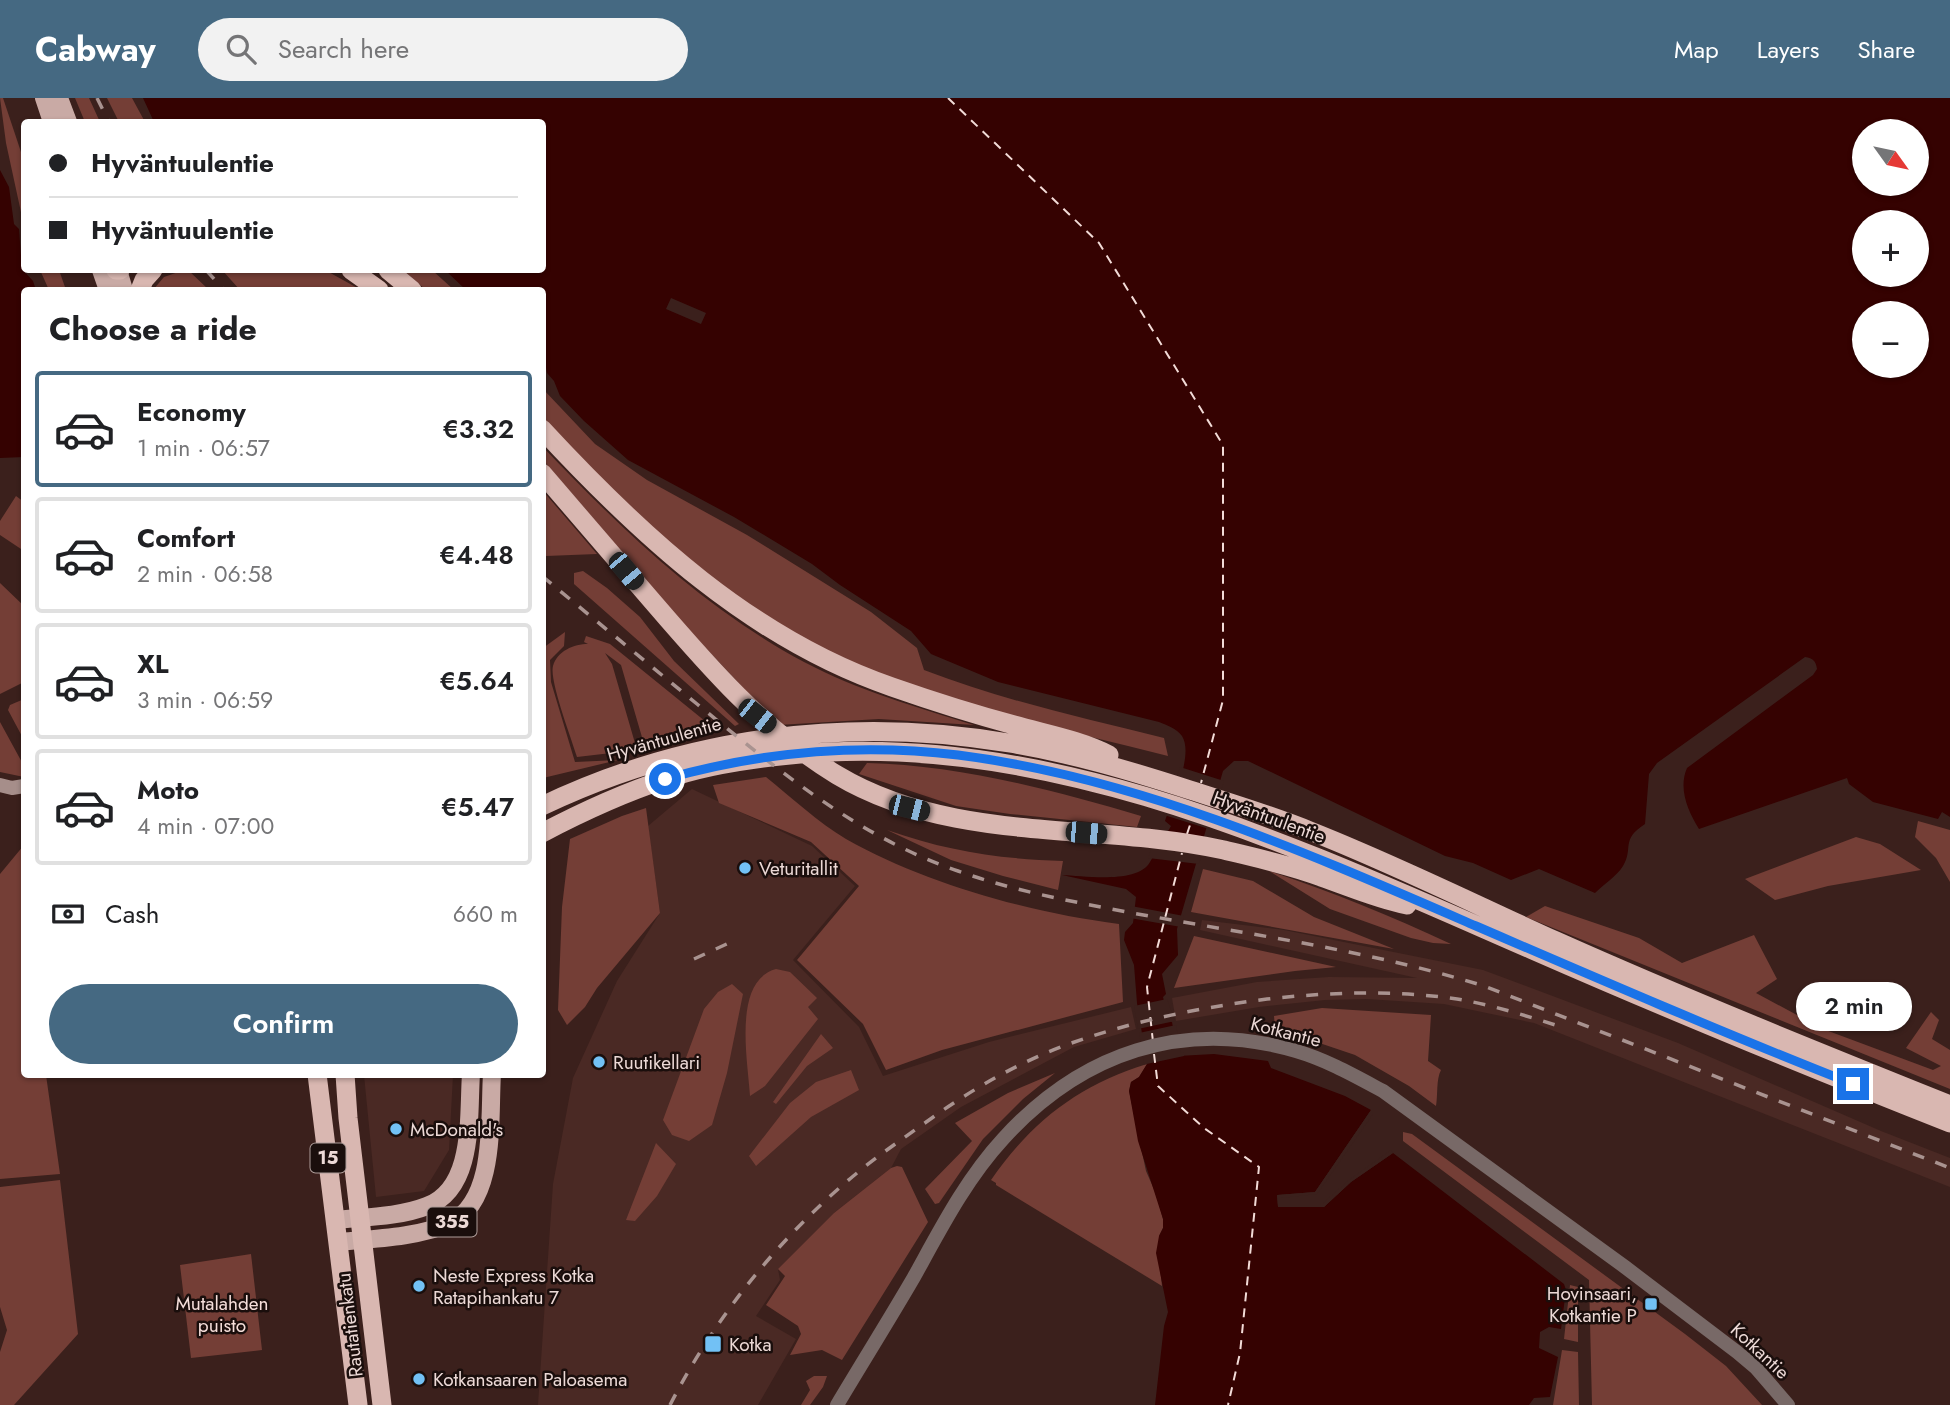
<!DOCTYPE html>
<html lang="en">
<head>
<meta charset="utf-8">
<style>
  body { margin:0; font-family:Jost,sans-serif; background:#f2f2f2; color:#202124; height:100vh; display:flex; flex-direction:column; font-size:26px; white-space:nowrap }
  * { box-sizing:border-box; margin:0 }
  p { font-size:23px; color:#757577 }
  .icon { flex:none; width:38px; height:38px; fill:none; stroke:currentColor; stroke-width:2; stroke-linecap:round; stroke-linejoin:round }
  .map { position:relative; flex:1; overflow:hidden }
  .sheet { position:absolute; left:21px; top:189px; width:525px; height:791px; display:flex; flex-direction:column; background:#fff; border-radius:7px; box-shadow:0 2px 5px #0004 }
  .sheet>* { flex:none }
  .top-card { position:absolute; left:21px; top:21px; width:525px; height:154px; border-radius:7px; box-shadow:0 2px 5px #0004; display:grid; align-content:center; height:154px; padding:0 28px; background:#fff }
  .needle { width:46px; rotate:123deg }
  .tools { position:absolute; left:1852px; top:21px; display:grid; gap:14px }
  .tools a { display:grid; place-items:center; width:77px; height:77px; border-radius:50%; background:#fff; box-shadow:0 2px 5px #0004; font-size:35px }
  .end { position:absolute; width:32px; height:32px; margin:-16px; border:9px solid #1a73e8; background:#fff; box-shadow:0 0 0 4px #fff }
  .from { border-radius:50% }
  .bubble { position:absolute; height:49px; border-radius:24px; background:#fff; box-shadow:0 2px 5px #0004; font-size:23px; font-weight:600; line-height:49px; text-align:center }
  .car { position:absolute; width:21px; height:42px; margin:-21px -10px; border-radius:9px; box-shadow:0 0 5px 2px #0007; background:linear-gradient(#222 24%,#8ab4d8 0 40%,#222 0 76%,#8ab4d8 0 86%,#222 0) }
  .top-card b { display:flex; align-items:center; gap:24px; height:66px; font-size:26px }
  .top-card b+b { border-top:2px solid #e0e0e0 }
  .top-card i { width:18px; height:18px; background:#202124 }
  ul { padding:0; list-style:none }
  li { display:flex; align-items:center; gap:21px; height:116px; margin:0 14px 10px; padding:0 14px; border:4px solid #e0e0e0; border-radius:7px }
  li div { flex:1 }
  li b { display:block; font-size:26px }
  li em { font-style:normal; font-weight:600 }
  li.on { border-color:#456982 }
  li>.icon { width:63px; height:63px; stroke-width:1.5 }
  h2 { padding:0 28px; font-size:32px; line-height:84px }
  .pay { display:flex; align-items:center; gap:18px; height:77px; padding:0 28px; font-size:26px }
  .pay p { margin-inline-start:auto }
  .button { display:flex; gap:14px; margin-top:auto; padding:14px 28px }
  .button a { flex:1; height:80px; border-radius:42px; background:#456982; color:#fff; font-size:28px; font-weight:600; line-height:80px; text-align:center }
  header { display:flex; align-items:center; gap:42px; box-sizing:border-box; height:98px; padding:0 35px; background:#456982; color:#fff }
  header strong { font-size:33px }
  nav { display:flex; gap:38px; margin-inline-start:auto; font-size:24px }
  .search { width:490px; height:63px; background:#f2f2f2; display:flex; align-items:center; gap:18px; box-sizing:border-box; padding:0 24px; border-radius:38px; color:#757577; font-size:26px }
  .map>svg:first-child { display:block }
  .built { fill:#4a2924 }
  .green { fill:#743e36 }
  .water { fill:#350201; fill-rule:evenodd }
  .pier { fill:#3b201c }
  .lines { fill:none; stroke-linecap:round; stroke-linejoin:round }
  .ferry { stroke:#f2dbd7; stroke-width:2; stroke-dasharray:9 7; stroke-linecap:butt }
  .tertiary { stroke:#786967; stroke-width:14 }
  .secondary { stroke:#a68e8a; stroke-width:14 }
  .primary { stroke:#c9aaa5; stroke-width:18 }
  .trunk { stroke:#d9b7b1; stroke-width:19 }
  .rail { stroke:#a99390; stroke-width:3.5; stroke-dasharray:12 12; stroke-linecap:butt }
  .route { stroke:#1a73e8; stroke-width:9 }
  .poi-dot { fill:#72c1f5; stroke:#1a0e0c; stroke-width:2.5 }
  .labels { text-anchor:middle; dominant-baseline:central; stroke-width:5; stroke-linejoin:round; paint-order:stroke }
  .shield { fill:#1a0e0c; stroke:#ad9c99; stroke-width:2 }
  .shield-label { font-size:18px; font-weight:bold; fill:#ecd9d6 }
  .street-label { font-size:19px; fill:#ecd9d6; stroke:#1a0e0c }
  .poi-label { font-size:19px; fill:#ecd9d6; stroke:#1a0e0c; text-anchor:start }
  .park-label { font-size:19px; fill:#f5deda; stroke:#1a0e0c }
</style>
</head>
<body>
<header>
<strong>Cabway</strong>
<div class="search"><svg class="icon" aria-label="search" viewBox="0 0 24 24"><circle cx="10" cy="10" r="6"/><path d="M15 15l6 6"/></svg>Search here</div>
<nav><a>Map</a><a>Layers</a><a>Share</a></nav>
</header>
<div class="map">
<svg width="1950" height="1307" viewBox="0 0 1950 1307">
  <rect width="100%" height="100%" fill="#3b201c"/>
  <path class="built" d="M692,691L812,748L855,788L793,862L859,929L883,978L989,944L1131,909L1136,931L1074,949L961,1009L901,1051L891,1070L834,1115L778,1171L780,1182L756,1218L796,1241L758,1307H538L553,1086L573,980L617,883L660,815L648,728Z
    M1202,822L1284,832L1483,872L1678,945L1881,1033L1950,1060V1089L1534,925L1444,906L1367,901L1325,902L1259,909L1176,923L1172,900L1257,884L1329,879L1417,880L1200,832Z
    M364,977H453L449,1052L424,1093L376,1099Z"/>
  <path class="green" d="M0,0H3L24,63V128L6,45Z
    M75,0H89L100,24H85Z
    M107,0H132L145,24H119Z
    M40,172H59L66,192H49Z
    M184,172H188L209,192H153L164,179Z
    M222,172H325L361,192H240Z
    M403,172H432L454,192H426Z
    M543,291L595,346L647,382L747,437L871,514L917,550L924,572C1002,602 1083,620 1164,640L1168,658C1062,631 953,608 852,565C734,514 629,414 543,320Z
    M542,348C620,430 703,510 804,564C857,592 916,609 974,627L879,621L778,627L685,528L543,362Z
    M543,393L597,456L546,458L543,455Z
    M16,398L24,404V453L0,437V423Z
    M583,473L607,490L640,519L674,563L739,626L735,628L574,486V475Z
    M0,485L24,508V584L0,596Z
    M565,534L564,548L550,562L551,584L575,664L618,662L543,680V550Z
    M586,538L610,546L716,632L657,647L646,653L621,567L605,555L612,566L637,652L577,659C572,642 549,582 553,568C557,553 574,546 588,546L584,544Z
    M24,601V642L8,612L10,607Z
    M0,624L24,668V679L0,674Z
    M867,665C958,667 1054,692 1141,718L1137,729L1010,716L956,708L859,676Z
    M766,679C791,699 819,725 846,741C924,785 1030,815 1119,826L1123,904L942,952L886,972L863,926L797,862L859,788L811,744L719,705L713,687Z
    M646,710L660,815L597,890L585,909L567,927L558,912L562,809L570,741L622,718Z
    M1918,723L1950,732V784L1936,760L1915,739Z
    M887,732C947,753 999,761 1063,763L1058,792L1003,778L951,762Z
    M1856,739L1880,746L1921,772L1828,788L1775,802L1745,781Z
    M24,747V976L46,977L60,1076L0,1081V776Z
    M1203,771L1253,783L1314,819L1394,851L1191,814Z
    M1269,773C1332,794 1391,818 1451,846L1433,845L1411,840L1330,811Z
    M1545,808L1639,840L1682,865L1754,837L1777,881L1756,895L1823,931L1933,972L1941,968L1906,950L1931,914L1939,922L1932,941L1950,952V991L1526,819Z
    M1194,838L1336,869L1295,873L1174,890Z
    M776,871L790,874L817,900L808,909L818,921L765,988L750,998C748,963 732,883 776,871Z
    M732,886L743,896L727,975L712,1027L689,1043L672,1037L663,1022L704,911L718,894Z
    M1322,910L1431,917L1428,963L1441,972C1436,981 1438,997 1436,1008L1409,988L1355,957L1275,930L1274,918Z
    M821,936L833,950L807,968L776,1006L773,1004Z
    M1147,966L1139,979L1131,984L1129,993L1146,1073L1156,1096L1163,1121V1130L1159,1138V1161L1162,1188L996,1087V1085L991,1082C1032,1023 1079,987 1147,966Z
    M851,972L859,992L811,1019L756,1068L749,1058L790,1005L816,984Z
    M1055,975L1023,1001L983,1041L939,1105L935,1106L925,1091L972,1043L955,1025L1008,995Z
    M1403,1034L1412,1036L1685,1236L1726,1268L1762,1307H1592L1589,1182L1403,1043Z
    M656,1045L676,1066L657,1098L635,1123L626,1122Z
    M897,1068L902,1069L928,1124L842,1262L822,1252L790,1257L801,1236L798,1228L766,1207L785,1178L778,1171L834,1115L891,1070Z
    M60,1082L78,1236L14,1307H0V1254L7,1232L0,1209V1089Z
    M251,1156L262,1252L191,1260L180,1167Z
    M1570,1187L1578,1189V1244L1564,1241Z
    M1562,1252L1578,1254L1579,1307H1553Z
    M814,1278H827L823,1289L810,1307H801L810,1292L806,1283Z"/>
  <path class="water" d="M143,0H1950V719L1942,714L1938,721L1873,704L1849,686L1847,680L1699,731C1688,713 1678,691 1687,670L1813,577L1817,571C1816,563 1813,560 1805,559L1657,665L1649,676L1645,726C1620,742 1634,750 1623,768C1617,778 1603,787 1595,795L1539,771L1511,782L1473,765L1445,758L1248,663H1234L1223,673L1177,831L1178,857L1162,876L1166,896L1163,899L1169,923L1172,924L1178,958L1214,956L1268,963L1271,970L1345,998L1371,1012L1315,1094L1277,1097L1278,1109H1324L1351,1084L1393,1055L1564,1186L1566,1192L1561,1231L1549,1229L1540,1234L1539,1250L1558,1259L1550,1299L1534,1300L1529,1307H1155L1164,1228L1168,1214L1156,1155L1159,1138L1163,1130V1121L1138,1043L1129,993L1131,984L1139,979L1147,966L1137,905L1134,867L1124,842L1125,834L1133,825L1136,799L1126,791L1062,777C1085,778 1138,786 1150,764C1156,755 1158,743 1162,733L1167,735L1171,728L1165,723C1172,703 1194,657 1182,638C1177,631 1167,627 1159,624L998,584L931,556L911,533L840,487L812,466L734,419L628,362L584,323L560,298L554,283L547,275L543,254L542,192H466L445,172H542V24H154ZM1864,33H1916V86H1864ZM1864,124H1916V177H1864ZM671,200L706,215L701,226L666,211ZM1864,215H1916V268H1864Z
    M0,72L9,89L14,126L19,131L22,171L33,183L36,192H24V359L0,360Z"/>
  <path class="pier" d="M1180,669L1224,683L1209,731L1164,717Z
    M1157,736L1206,743L1199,766L1148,760Z
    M1131,808L1184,818L1181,829L1130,820Z
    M1167,901L1175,923L1138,931L1134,908Z
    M1176,927L1181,955L1184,954V958L1142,967L1144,965L1139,935Z
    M1371,1012L1373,1016L1317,1096L1281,1100V1106H1322L1349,1082L1391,1052L1393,1055L1351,1084L1324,1109H1278L1277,1097L1315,1094Z"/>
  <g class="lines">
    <path class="ferry" d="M948,0L1099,145L1223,347V602L1201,685
      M1187,736L1191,724
      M1153,944L1147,889L1182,755
      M1154,956L1158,988L1204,1030L1259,1069L1240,1255L1228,1307"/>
    <path class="tertiary" d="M837,1307C862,1265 889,1222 914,1179C940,1132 966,1081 1003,1041C1081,955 1183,920 1296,953C1327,962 1355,978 1383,993L1625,1169L1737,1254L1756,1270L1788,1307"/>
    <path class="secondary" d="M0,687L12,690L24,688"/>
    <path class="primary" d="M44,0L52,24
      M59,0L68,24
      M101,172L108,192
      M118,172L124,192
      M335,1122C365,1119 399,1119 427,1108C475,1090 468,1018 471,976
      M338,1144C370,1141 421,1139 450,1125C497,1103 489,1020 492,976"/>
    <path class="trunk" d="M116,172H120
      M351,172L379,192
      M388,172L412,192
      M140,192L144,182L153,172
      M542,331C641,438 752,541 892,589C932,603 973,616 1014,627C1045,636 1080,642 1109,657
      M542,375C579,418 616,461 653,504C708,568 764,633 837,677C952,746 1097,724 1224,752C1256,760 1290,767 1321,779C1350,789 1377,801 1407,807
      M542,708C688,638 851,618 1009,645C1071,655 1131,673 1190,692C1230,705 1271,717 1310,733C1394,766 1474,806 1556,843C1686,901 1818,954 1950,1007
      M542,735C582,714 623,695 666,681C706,667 748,661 790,657C1050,630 1303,752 1535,853C1672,913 1811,970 1950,1025
      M317,976L358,1307
      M345,976L348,1020L382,1307"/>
    <path class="rail" d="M97,0L109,24
      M206,172L224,192
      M542,478C594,521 646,564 697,606C778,672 858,739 958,773C1014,793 1070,803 1127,814C1246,836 1368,852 1484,888L1950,1070
      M694,861L731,844
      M670,1307C714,1221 777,1142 851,1080C878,1057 907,1038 936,1017C976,989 1020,964 1066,947C1132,923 1198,910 1267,901C1331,894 1394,892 1457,901C1493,907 1530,919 1565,930"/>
  </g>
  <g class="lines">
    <path class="route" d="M665,681C760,654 860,645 958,657C1139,680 1310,756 1476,828C1601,882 1726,936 1853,986"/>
  </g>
  <g class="poi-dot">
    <circle cx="745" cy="770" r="7"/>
    <circle cx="599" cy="964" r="7"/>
    <circle cx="396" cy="1031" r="7"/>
    <circle cx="419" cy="1188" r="7"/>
    <rect x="1644" y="1199" width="14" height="14" rx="3.5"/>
    <rect x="704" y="1237" width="18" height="18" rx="3.5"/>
    <circle cx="419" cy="1281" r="7"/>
  </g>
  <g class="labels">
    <g class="shield">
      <rect x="310.5" y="1045.5" width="35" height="29" rx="5"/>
      <rect x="427.5" y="1109.5" width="49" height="29" rx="5"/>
    </g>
    <g class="shield-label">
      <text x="328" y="1060">15</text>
      <text x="452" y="1124">355</text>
    </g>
    <g class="street-label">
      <text transform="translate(664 641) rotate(-16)">Hyväntuulentie</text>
      <text transform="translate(1269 719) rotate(20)">Hyväntuulentie</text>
      <text transform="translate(1286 934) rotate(14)">Kotkantie</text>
      <text transform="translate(350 1227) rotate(-97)">Rautatienkatu</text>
      <text transform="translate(1760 1253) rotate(43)">Kotkantie</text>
    </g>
    <g class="poi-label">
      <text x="759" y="770">Veturitallit</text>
      <text x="613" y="964">Ruutikellari</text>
      <text x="410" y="1031">McDonald's</text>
      <text x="433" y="1177">Neste Express Kotka<tspan x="433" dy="22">Ratapihankatu 7</tspan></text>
      <text x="1637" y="1195" text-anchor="end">Hovinsaari,<tspan x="1637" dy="22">Kotkantie P</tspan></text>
      <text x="729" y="1246">Kotka</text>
      <text x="433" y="1281">Kotkansaaren Paloasema</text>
    </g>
    <g class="park-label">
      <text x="222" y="1205">Mutalahden<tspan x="222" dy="22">puisto</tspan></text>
    </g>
  </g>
</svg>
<div class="tools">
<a><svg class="needle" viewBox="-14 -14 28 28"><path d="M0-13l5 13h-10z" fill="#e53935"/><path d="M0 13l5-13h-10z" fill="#757577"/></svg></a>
<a>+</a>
<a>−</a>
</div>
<i class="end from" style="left:665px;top:681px"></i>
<i class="end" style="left:1853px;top:986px"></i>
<div class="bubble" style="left:1796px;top:884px;width:116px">2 min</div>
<i class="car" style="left:626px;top:473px;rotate:140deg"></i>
<i class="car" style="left:757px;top:618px;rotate:128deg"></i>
<i class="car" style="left:909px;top:710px;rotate:104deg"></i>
<i class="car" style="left:1086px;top:735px;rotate:95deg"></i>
<div class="top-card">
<b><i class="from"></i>Hyväntuulentie</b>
<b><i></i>Hyväntuulentie</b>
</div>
<section class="sheet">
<h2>Choose a ride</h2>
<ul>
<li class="on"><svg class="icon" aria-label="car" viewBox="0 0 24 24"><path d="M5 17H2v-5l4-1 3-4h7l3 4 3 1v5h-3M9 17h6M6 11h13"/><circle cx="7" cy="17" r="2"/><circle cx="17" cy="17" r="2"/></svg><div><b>Economy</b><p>1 min · 06:57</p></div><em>€3.32</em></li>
<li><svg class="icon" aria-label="car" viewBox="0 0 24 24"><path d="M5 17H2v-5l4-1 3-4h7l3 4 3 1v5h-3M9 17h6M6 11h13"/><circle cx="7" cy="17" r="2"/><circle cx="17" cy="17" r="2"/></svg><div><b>Comfort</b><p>2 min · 06:58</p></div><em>€4.48</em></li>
<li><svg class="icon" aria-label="car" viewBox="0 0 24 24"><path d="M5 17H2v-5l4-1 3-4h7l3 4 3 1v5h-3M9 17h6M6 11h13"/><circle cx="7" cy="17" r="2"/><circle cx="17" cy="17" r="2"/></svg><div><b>XL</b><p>3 min · 06:59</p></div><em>€5.64</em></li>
<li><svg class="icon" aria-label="car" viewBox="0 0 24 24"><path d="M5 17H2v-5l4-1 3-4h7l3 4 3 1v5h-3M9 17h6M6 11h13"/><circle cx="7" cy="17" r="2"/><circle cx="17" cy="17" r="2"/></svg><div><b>Moto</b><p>4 min · 07:00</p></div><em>€5.47</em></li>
</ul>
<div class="pay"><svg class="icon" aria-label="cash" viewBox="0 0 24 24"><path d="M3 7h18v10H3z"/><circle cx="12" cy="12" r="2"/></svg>Cash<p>660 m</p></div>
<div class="button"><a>Confirm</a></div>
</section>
</div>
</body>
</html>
